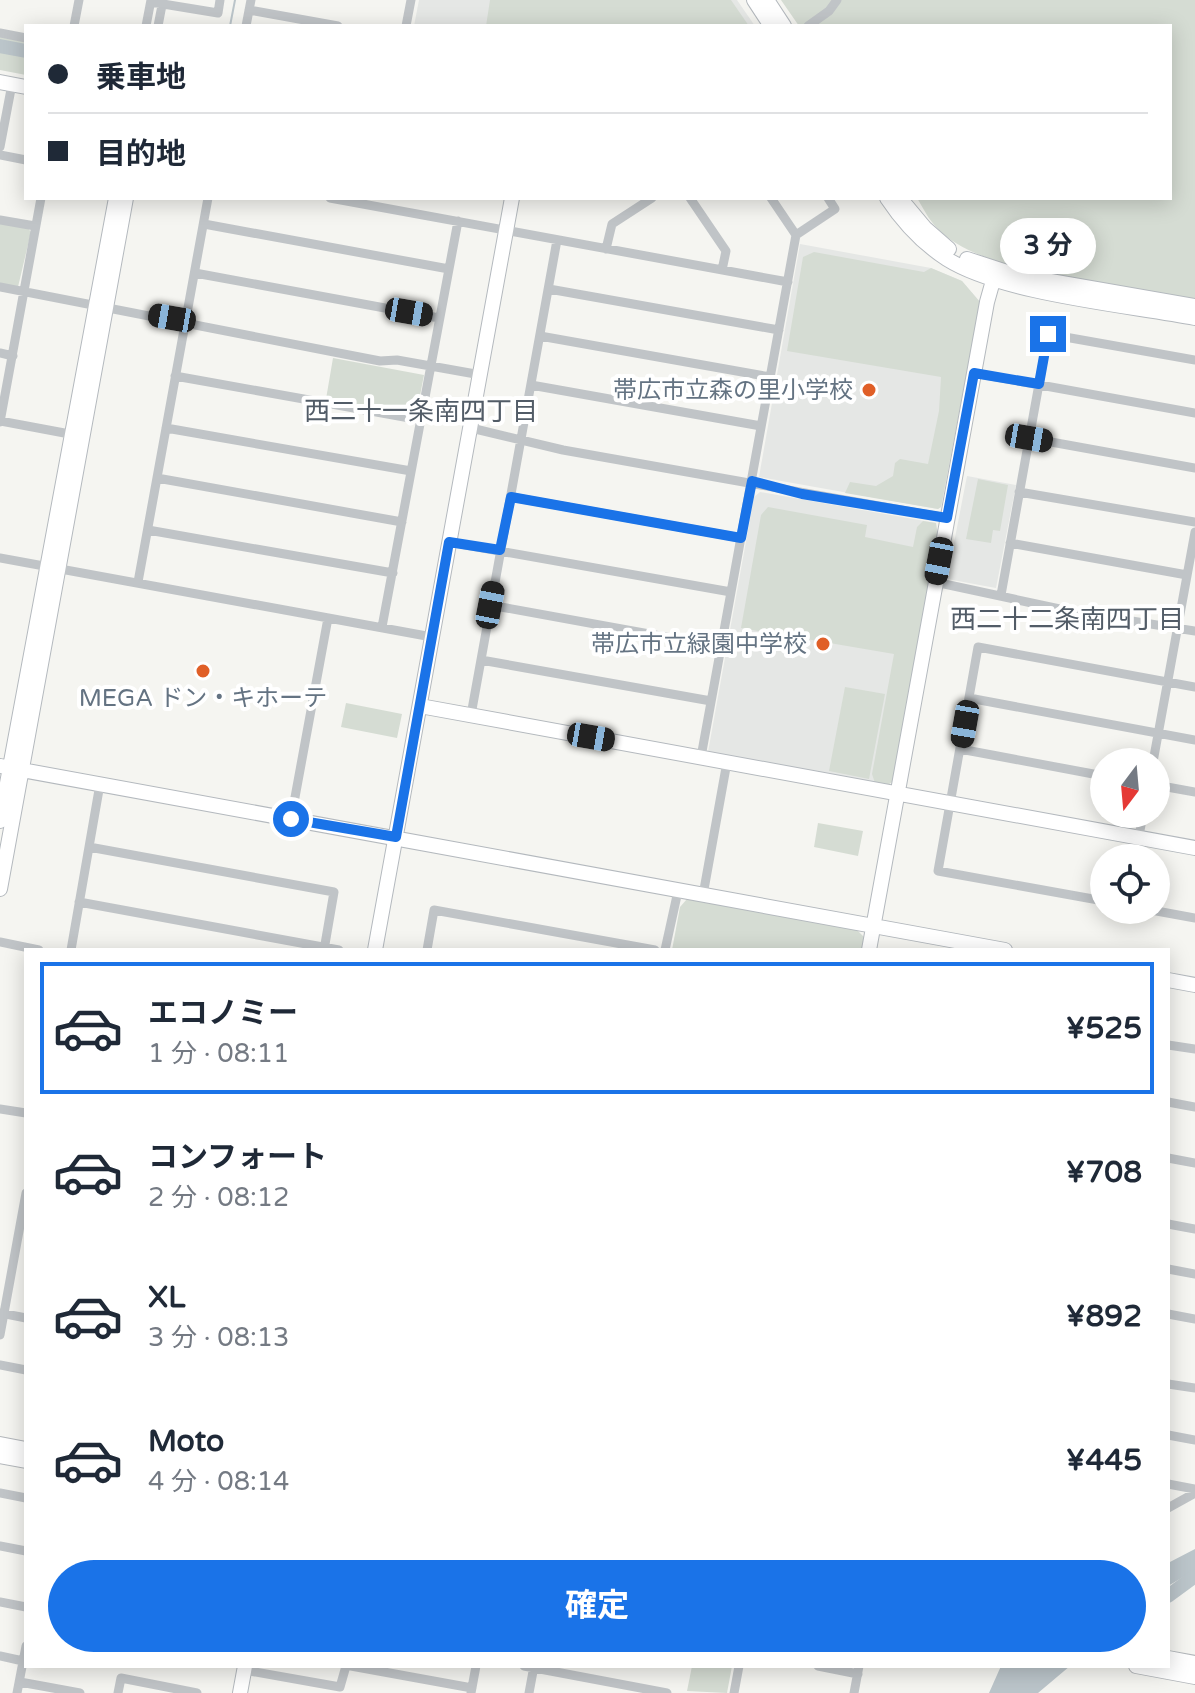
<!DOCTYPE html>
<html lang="ja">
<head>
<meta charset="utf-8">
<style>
  body { margin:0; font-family:"Varela Round","Noto Sans JP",sans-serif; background:#f6f6f7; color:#1f2937; height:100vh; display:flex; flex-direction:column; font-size:30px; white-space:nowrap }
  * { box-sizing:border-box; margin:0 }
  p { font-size:26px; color:#747a83 }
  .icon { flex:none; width:44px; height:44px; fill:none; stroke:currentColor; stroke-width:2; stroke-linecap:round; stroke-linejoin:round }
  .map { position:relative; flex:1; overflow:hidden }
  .sheet { position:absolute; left:24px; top:948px; width:1146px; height:720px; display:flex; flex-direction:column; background:#fff; border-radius:0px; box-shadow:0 4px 20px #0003 }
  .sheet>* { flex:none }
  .hud { position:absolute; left:24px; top:24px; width:1148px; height:176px; border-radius:0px; box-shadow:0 4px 20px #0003; display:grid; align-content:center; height:176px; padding:0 24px; background:#fff }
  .needle { width:52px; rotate:196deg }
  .tools { position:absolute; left:1090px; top:748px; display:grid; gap:16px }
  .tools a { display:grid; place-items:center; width:80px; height:80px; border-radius:50%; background:#fff; box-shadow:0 4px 20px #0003; font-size:40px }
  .end { position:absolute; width:36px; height:36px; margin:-18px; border:10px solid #1a73e8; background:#fff; box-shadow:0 0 0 4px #fff }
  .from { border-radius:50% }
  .bubble { position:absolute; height:56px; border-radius:28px; background:#fff; box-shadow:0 4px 20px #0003; font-size:26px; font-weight:700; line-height:56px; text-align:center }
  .car { position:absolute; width:24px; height:48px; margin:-24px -12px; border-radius:10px; box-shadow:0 0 6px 2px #0007; background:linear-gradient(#222 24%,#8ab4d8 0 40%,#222 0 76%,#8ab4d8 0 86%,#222 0) }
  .hud b { display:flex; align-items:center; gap:28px; height:76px; font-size:30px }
  .hud b+b { border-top:2px solid #e0e1e3 }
  .hud i { width:20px; height:20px; background:#1f2937 }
  ul { padding:14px 0 0; list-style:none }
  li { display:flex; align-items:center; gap:24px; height:132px; margin:0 16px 12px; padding:0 8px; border:4px solid transparent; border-radius:0px }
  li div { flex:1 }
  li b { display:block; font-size:30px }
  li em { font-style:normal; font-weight:700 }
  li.current { border-color:#1a73e8 }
  li>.icon { width:72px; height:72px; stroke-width:1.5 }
  .primary-button { display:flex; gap:16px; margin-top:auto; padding:16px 24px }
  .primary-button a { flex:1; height:92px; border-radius:48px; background:#1a73e8; color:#fff; font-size:32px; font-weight:700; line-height:92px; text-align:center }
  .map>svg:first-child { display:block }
  .built { fill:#e5e7e5 }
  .green { fill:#d5dcd3 }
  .water { fill:#bbc5ca }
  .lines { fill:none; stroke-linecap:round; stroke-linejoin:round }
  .stream { stroke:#bbc5ca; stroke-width:2 }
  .river { stroke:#bbc5ca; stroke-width:14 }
  .secondary-casing { stroke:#b4b9be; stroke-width:16 }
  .primary-casing { stroke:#b3b7bb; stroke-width:16 }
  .street { stroke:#c0c4c7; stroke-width:9 }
  .secondary { stroke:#fff; stroke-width:14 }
  .primary { stroke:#fff; stroke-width:14 }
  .route { stroke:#1a73e8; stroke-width:10 }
  .poi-dot { fill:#e05f27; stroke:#fff; stroke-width:3 }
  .labels { text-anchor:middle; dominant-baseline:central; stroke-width:8; stroke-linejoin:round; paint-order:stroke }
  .poi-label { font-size:24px; fill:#647382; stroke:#fff; text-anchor:end }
  .neighbourhood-label { font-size:26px; fill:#525c67; stroke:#fff }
</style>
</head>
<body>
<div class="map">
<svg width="1195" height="1693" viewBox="0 0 1195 1693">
  <rect width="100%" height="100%" fill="#f5f5f1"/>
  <path class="built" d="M419,0H737L755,26H414Z
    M800,244L931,268L962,281L980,302L941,507L938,509L759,477Z
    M967,476L1016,485L996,588L947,579Z
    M760,492L936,523L888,785L708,752L754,497Z"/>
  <path class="green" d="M490,0H731L749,26H486Z
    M781,0H1195V300C1131,288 981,276 937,228C929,220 923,208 917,198H1170V26H799Z
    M0,36L26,41V75L0,70Z
    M0,223L27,227L31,232L18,287L0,284Z
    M814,252L924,272L931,268L962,281L980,302L941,507L938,509L845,493L850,482L876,486L893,476L895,463L900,459L928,464L939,411L941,377L787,351L803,257Z
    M333,358L424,375L416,416L326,399Z
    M978,479L1008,485L1000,531L993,530L991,543L966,539Z
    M768,507L867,525L865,537L913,547L917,527L923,521L936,523L938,535L896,779L888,785L875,783L872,774L894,654L741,628L761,515Z
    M845,687L885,694L869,779L829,771Z
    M346,703L402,714L397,738L341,727Z
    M818,823L863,831L858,856L814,847Z
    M687,899L856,929L865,938L862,950H672L680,907Z
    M692,1666H732L727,1693L687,1691Z"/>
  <path class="water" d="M1195,1549V1570L1168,1586V1563Z
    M1001,1666H1070L1038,1693H989Z"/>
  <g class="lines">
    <path class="stream" d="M230,26L235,0"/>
    <path class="river" d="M0,46L26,51
      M1168,1596L1195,1576"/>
    <g class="secondary-casing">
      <path id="secondary" d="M754,0L771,26
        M767,0L784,26
        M0,82L26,87
        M887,198C903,222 922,243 947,259C1003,294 1127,305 1195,318
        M900,198L925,228L949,249
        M967,259L1016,275L1195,306
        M420,706L1195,848
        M0,766L1005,950
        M0,821L116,198
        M0,889L126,198
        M375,950L512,198
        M869,950L987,302L996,270
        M1168,980L1195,985
        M240,1693L245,1666"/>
    </g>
    <g class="primary-casing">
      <path id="primary" d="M0,1444L26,1449
        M0,1456L26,1461
        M1168,1658L1195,1663
        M1136,1666L1195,1677"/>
    </g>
    <path class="street" d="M151,2L218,13L220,0
      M249,10L338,26
      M74,26L79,0
      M146,26L151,0
      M158,26L163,0
      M246,26L251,0
      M406,26L411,0
      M808,26L829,11L837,0
      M0,33L26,38
      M0,147L12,84
      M0,155L26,160
      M330,198L788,282
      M690,198L726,251L722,270
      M0,220L35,226
      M204,224L449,269
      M796,235L835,209L828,198
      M606,249L612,224L652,198
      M195,273L439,318
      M0,287L380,361L397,360L481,375
      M549,289L779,330
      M540,336L770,377
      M0,353L13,356
      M974,373L1195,413
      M175,376L421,420
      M531,385L761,426
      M0,421L75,435
      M0,422L41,198
      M166,428L411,471
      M471,428L563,450L947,518
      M1029,438L1195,468
      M157,478L402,522
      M1019,492L1195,522
      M511,497L741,538
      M148,530L393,573
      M449,542L731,592
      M1010,543L1187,575
      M0,558L432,637
      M138,582L208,198
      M935,582L1069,611L1195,631
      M1001,595L1048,334L1195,360
      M490,605L721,647
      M382,627L458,221
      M481,660L711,701
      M969,698L1195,740
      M471,715L557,240
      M960,749L1104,776
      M701,757L796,235L771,198
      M1153,762L1195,532
      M1156,785L1195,792
      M291,819L328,618
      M89,847L334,892L324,950
      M1135,858L1143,814
      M703,895L727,762
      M1104,901L938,871L978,647L1195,687
      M79,902L339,950
      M1151,910L1195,918
      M0,942L39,950
      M71,950L100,784
      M427,950L434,910L655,950
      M665,950L678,891
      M1168,1045L1195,1049
      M1168,1102L1195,1107
      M0,1109L26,1113
      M1168,1158L1195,1163
      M1168,1224L1195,1229
      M1168,1269L1195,1274
      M0,1313L26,1318
      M1168,1314L1195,1319
      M0,1335L26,1193
      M0,1365L26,1370
      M1168,1384L1195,1388
      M1168,1435L1195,1440
      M1168,1484L1195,1489
      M0,1493L26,1498
      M1168,1508L1195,1493
      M0,1546L26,1551
      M0,1602L26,1607
      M0,1656L23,1661
      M351,1666L472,1688
      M524,1666L667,1693
      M818,1666L858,1674
      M244,1670L340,1687L346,1666
      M20,1682L80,1693
      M17,1693L26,1646
      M118,1693L121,1678L197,1693
      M471,1693L476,1666
      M529,1693L534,1666
      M734,1693L739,1666
      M854,1693L859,1666"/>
    <use href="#secondary" class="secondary"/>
    <use href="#primary" class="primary"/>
  </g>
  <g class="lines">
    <path class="route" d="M291,819L396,837L449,542L500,550L511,497L741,538L752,481L802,494L947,518L974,373L1039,384L1048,334"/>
  </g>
  <g class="poi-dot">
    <circle cx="869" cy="390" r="8"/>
    <circle cx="823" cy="644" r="8"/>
    <circle cx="203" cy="671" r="8"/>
  </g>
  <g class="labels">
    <g class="poi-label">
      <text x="853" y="390">帯広市立森の里小学校</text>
      <text x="807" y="644">帯広市立緑園中学校</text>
      <text x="203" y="698" text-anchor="middle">MEGA ドン・キホーテ</text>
    </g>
    <g class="neighbourhood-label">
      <text x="421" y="411">西二十一条南四丁目</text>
      <text x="1067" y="619">西二十二条南四丁目</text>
    </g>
  </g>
</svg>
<div class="tools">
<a><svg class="needle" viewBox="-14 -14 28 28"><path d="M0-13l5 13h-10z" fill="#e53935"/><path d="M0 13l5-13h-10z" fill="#747a83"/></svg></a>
<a><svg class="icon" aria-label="locate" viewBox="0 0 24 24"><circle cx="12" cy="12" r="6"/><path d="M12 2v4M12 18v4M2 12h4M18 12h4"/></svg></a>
</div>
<i class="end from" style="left:291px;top:819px"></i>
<i class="end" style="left:1048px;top:334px"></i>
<div class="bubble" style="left:1000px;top:218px;width:96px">3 分</div>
<i class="car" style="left:409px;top:312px;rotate:100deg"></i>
<i class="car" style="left:172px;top:318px;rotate:280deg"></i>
<i class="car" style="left:1029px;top:438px;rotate:100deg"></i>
<i class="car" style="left:939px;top:561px;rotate:191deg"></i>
<i class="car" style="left:490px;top:605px;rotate:11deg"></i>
<i class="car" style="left:965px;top:724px;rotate:190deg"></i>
<i class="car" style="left:591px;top:737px;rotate:100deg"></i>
<div class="hud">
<b><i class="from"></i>乗車地</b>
<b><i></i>目的地</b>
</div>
<section class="sheet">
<ul>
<li class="current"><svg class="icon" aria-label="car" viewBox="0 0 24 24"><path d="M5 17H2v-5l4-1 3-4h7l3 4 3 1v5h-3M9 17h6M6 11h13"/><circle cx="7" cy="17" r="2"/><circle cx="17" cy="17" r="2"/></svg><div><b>エコノミー</b><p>1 分 · 08:11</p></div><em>¥525</em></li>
<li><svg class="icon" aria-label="car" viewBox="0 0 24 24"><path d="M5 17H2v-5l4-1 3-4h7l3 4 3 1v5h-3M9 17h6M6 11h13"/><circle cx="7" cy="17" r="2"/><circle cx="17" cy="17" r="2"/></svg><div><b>コンフォート</b><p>2 分 · 08:12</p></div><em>¥708</em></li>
<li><svg class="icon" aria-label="car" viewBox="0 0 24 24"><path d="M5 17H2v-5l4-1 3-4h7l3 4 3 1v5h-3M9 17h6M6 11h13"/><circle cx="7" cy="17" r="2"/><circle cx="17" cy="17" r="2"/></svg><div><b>XL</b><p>3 分 · 08:13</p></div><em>¥892</em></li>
<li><svg class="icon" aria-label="car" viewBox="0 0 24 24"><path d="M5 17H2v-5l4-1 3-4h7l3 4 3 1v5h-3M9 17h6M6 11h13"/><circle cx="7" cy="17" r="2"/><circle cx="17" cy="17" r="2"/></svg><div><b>Moto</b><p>4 分 · 08:14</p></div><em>¥445</em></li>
</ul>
<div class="primary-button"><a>確定</a></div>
</section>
</div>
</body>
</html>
